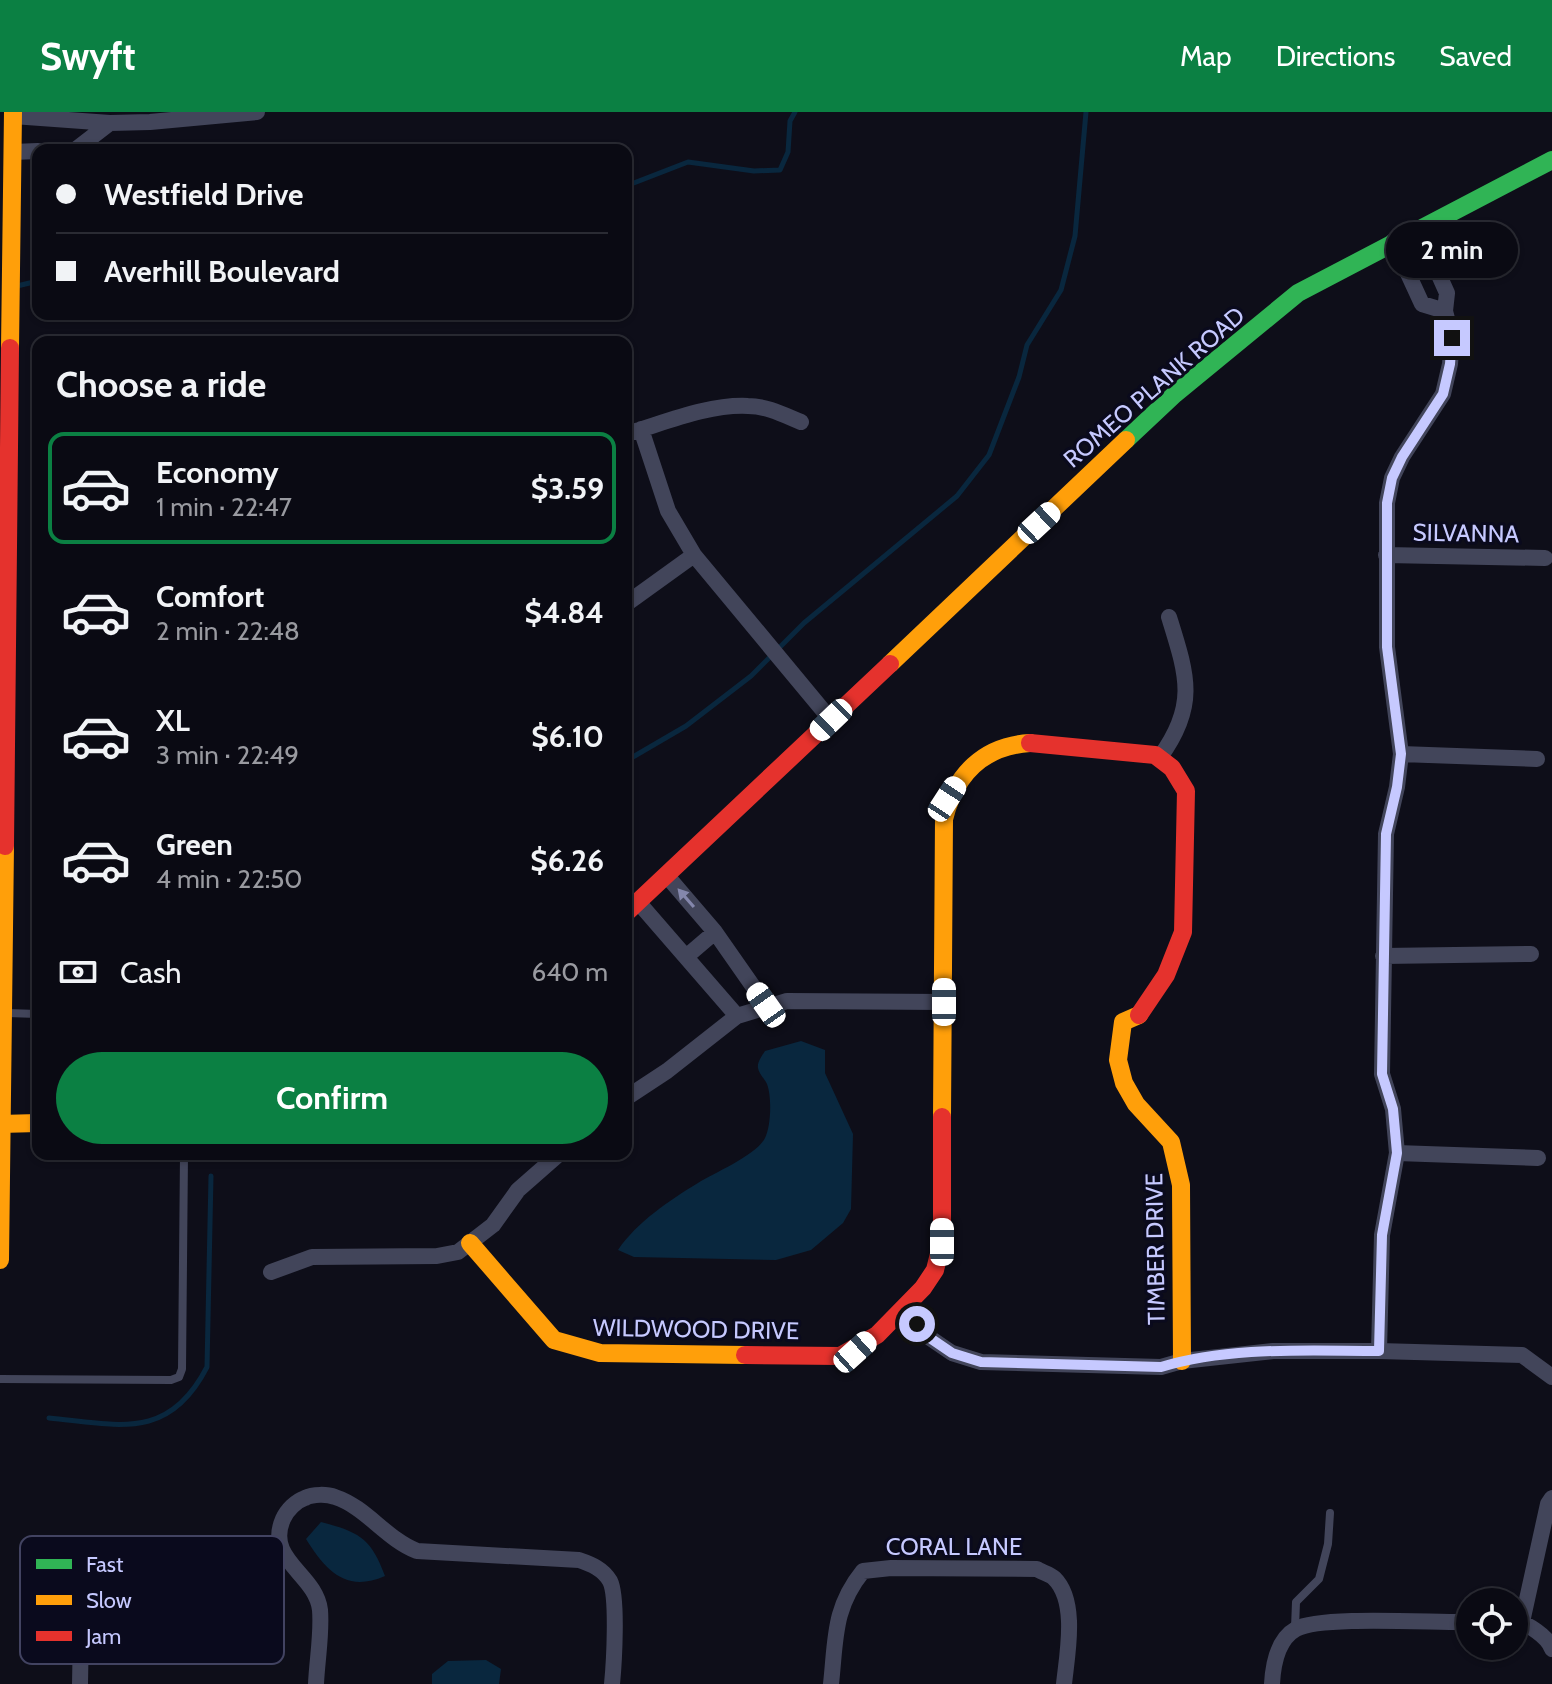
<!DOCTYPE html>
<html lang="en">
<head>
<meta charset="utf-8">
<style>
  body { margin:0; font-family:Cabin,sans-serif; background:#181821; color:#f1f3f6; height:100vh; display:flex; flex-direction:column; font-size:30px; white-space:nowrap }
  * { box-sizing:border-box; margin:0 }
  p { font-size:26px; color:#999aa0 }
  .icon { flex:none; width:44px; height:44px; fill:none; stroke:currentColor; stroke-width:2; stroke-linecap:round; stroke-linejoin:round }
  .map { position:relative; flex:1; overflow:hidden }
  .sheet { position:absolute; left:32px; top:224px; width:600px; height:824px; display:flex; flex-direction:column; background:#0a0a13; border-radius:16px; box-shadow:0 2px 6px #0004,0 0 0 2px #2a2b33 }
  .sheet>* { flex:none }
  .hud { position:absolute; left:32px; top:32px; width:600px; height:176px; border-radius:16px; box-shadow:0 2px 6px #0004,0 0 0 2px #2a2b33; display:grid; align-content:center; height:176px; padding:0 24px; background:#0a0a13 }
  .buttons { position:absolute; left:1456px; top:1476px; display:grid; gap:16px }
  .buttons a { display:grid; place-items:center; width:72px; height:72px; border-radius:50%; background:#0a0a13; box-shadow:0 2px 6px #0004,0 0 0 2px #2a2b33; font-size:40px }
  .end { position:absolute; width:36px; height:36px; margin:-18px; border:10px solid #c6c9ff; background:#111; box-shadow:0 0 0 4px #111 }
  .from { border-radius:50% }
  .bubble { position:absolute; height:56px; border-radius:28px; background:#0a0a13; box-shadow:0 2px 6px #0004,0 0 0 2px #2a2b33; font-size:26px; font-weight:700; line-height:56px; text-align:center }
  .car { position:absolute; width:24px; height:48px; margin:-24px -12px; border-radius:10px; box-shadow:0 0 6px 2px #0007; background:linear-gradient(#fff 24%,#345 0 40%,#fff 0 76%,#345 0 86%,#fff 0) }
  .hud b { display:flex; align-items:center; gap:28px; height:76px; font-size:30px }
  .hud b+b { border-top:2px solid #2a2b33 }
  .hud i { width:20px; height:20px; background:#f1f3f6 }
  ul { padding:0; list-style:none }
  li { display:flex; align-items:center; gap:24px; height:112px; margin:0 16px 12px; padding:0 8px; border:4px solid transparent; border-radius:16px }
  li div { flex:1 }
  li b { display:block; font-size:30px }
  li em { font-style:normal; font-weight:700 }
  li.active { border-color:#0b8043 }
  li>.icon { width:72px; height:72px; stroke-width:1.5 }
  h2 { padding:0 24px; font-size:36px; line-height:96px }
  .pay { display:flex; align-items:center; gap:20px; height:88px; padding:0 24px; font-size:30px }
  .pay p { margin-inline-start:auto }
  .action { display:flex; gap:16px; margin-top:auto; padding:16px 24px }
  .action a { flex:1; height:92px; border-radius:48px; background:#0b8043; color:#fff; font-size:32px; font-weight:700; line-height:92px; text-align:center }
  header { display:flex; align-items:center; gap:48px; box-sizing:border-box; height:112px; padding:0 40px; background:#0b8043; color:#fff }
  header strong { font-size:38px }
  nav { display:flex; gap:44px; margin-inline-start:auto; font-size:28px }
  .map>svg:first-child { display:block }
  .water { fill:#09273e }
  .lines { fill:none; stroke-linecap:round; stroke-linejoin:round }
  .stream { stroke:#09273e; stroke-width:5 }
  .lane { stroke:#42455a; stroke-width:8 }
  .street { stroke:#42455a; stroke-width:16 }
  .fast { stroke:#30b455; stroke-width:18 }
  .slow { stroke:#ff9f0a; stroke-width:18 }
  .jam { stroke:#e5322d; stroke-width:18 }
  .oneway { fill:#8487ac }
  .route { stroke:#c6c9ff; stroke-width:10 }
  .labels { text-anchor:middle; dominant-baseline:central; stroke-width:6; stroke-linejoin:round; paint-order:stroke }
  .street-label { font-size:24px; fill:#c6c9ff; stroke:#0a0a1d }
  .key { fill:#0a0a1d; stroke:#424361; stroke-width:2 }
  .key-label { font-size:22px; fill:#c6c9ff }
</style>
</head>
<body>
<header>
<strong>Swyft</strong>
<nav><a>Map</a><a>Directions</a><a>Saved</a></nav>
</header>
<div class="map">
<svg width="1552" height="1572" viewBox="0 0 1552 1572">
  <rect width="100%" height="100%" fill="#0e0e19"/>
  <path class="water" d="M801,929L825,938V961L853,1022L851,1097L843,1111L811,1138L776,1148L634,1145L618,1138C637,1110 670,1088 698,1071C714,1061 757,1043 765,1026C771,1014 772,985 767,972C764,966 759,962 758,956C757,950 762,944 765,939Z
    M321,1410C359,1420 371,1426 385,1464C346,1481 326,1459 306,1427Z
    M486,1548L501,1557L499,1572H432V1562L448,1549Z"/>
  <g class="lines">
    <path class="stream" d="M626,74L688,50L754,59L780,58L788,40L790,9L795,0
      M17,174L38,169
      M626,649L686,614L751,564L804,511L957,384L989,343L1019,265L1027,233L1061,178L1075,124L1086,0
      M49,1306C119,1313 169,1329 207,1255L211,1064"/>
    <path class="lane" d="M7,901L38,902
      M0,1267L171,1268L179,1265L182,1257L184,1042
      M1295,1516L1296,1490L1319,1467L1328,1432L1330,1401"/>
    <path class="street" d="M13,4L110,11L150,10L257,0
      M75,38L110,11
      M13,40L38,39
      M1393,129L1422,192L1445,199
      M641,317L668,399L694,443L831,608
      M626,322C664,311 708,292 748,294C767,294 784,303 801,310
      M1386,443L1545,446
      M626,492L694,443
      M1401,642L1537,647
      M1160,645C1198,593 1187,563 1169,505
      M667,764L715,820L766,893
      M639,791L737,904
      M687,844L715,820
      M1383,844L1531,842
      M626,986L667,959L737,904L787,889L944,890
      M1397,1041L1538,1046
      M271,1160L312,1145L437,1144L458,1140L493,1113L518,1078L559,1042
      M903,1198L930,1226L952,1241L981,1250L1161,1255L1182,1249L1273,1239H1379L1522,1243L1552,1265
      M1379,1239L1382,1123L1397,1041L1393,997L1382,962L1386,722L1397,675L1401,642L1387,535V391L1392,366L1402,345L1443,282L1450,252L1452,226L1445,199L1447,181L1418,116
      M1514,1510C1527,1510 1548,1525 1552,1537
      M1522,1510L1548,1392L1552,1386
      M80,1572L82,1462
      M316,1572C317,1548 322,1522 320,1498C316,1462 265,1448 283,1407C287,1398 296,1389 305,1386C313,1382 327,1382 335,1385C366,1395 386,1427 417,1439L579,1448C591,1452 603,1457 610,1469C618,1485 614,1552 612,1572
      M831,1572C836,1527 833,1496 863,1459L891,1456L1037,1457C1041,1460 1050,1462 1054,1466C1078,1489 1067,1543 1064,1572
      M1272,1572C1273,1553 1278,1527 1296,1517C1321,1503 1435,1511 1470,1510"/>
    <path class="fast" d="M1126,328L1175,282L1298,181L1552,48"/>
    <path class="slow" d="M10,236L13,0
      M890,552L1126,328
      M1139,903L1123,910L1118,948L1124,971L1136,992L1171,1030L1181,1073L1182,1249
      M942,1005L944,707C955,663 983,634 1030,631
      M0,1012L38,1011
      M470,1131L554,1228L600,1241L745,1243
      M0,1148L5,734"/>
    <path class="jam" d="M1030,631L1155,643L1172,656L1186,679L1183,820L1166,863L1139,903
      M5,734L10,236
      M626,801L890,552
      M745,1243L840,1244L877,1223L923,1176L935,1158L942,1130V1005"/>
  </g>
  <defs><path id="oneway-solid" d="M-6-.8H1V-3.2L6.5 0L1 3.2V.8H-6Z" transform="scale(2)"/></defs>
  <use class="oneway" href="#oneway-solid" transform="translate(686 786) rotate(-131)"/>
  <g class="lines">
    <path class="route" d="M917,1212L930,1226L952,1241L981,1250L1161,1255C1230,1234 1307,1239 1379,1239L1382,1123L1397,1041L1393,997L1382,962L1386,722L1397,675L1401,642L1387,535V391L1392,366L1402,345L1443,282L1450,252L1452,226"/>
  </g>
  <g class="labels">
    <g class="street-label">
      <text transform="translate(1154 275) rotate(-41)">ROMEO PLANK ROAD</text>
      <text transform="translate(1466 421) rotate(1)">SILVANNA</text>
      <text transform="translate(1155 1137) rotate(-91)">TIMBER DRIVE</text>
      <text transform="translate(696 1217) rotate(1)">WILDWOOD DRIVE</text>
      <text x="954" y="1434">CORAL LANE</text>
    </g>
  </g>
  <rect x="20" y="1424" width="264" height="128" rx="12" class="key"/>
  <rect x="36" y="1447" width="36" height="10" fill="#30b455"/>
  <rect x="36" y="1483" width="36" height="10" fill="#ff9f0a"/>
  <rect x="36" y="1519" width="36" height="10" fill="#e5322d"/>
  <g class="key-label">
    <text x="86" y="1460">Fast</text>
    <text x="86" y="1496">Slow</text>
    <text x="86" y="1532">Jam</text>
  </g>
</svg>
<div class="buttons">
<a><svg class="icon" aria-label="locate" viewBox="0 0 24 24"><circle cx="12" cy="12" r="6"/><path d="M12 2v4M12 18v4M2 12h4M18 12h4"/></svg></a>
</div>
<i class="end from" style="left:917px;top:1212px"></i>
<i class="end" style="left:1452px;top:226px"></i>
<div class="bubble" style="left:1386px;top:110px;width:132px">2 min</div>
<i class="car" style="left:1039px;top:411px;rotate:47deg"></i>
<i class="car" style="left:831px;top:608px;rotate:226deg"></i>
<i class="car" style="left:947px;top:687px;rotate:33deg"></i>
<i class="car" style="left:944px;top:890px;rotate:0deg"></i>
<i class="car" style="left:766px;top:893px;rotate:325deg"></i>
<i class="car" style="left:942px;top:1130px;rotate:0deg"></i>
<i class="car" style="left:855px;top:1240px;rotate:48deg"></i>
<div class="hud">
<b><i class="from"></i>Westfield Drive</b>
<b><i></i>Averhill Boulevard</b>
</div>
<section class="sheet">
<h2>Choose a ride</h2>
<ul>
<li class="active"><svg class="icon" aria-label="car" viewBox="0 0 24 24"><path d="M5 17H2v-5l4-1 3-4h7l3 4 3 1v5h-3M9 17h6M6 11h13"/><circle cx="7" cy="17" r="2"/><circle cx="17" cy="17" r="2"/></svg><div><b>Economy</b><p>1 min · 22:47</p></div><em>$3.59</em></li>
<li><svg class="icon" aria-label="car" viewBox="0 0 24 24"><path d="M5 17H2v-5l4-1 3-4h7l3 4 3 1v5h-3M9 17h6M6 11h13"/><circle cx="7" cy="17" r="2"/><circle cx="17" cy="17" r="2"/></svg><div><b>Comfort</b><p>2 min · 22:48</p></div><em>$4.84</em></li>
<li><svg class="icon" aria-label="car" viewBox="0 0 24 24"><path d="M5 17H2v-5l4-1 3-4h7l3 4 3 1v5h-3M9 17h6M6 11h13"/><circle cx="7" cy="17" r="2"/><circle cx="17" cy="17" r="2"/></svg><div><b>XL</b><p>3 min · 22:49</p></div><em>$6.10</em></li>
<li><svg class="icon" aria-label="car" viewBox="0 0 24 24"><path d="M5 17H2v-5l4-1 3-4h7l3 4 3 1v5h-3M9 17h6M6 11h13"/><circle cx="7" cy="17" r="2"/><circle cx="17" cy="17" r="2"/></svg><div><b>Green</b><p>4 min · 22:50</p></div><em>$6.26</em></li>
</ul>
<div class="pay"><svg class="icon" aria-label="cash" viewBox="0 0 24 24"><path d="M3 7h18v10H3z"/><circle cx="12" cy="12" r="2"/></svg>Cash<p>640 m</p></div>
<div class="action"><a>Confirm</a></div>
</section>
</div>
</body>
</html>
